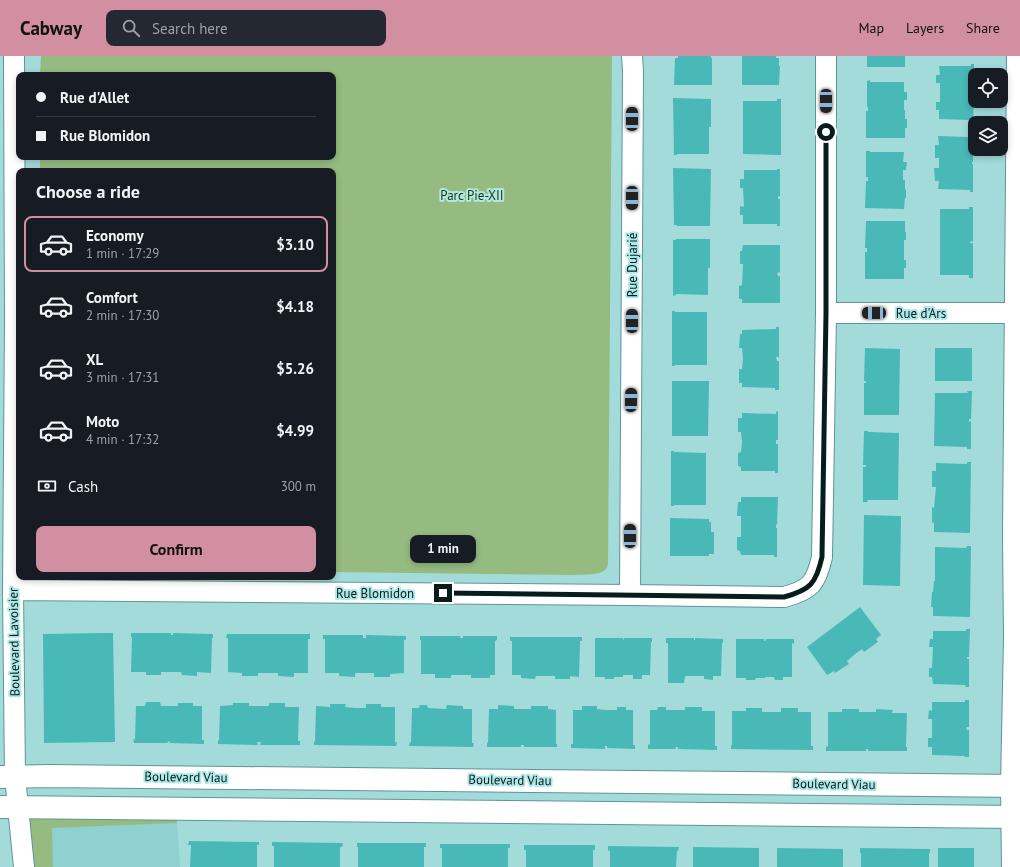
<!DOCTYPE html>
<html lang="en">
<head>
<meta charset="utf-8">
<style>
  body { margin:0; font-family:"PT Sans",sans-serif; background:#242831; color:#f1f3f6; height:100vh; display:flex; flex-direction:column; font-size:15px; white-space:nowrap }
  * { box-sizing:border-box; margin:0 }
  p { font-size:13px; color:#9ea1a6 }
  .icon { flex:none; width:22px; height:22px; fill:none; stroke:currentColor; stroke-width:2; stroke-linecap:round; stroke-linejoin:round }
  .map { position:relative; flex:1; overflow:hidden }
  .panel { position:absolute; left:16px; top:112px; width:320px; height:412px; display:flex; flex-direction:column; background:#171b24; border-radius:8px; box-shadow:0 2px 6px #0003 }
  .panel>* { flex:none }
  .top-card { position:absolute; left:16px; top:16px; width:320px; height:88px; border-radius:8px; box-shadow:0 2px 6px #0003; display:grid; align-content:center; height:88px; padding:0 20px; background:#171b24 }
  .controls { position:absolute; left:968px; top:12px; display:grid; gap:8px }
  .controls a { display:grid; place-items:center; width:40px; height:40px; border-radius:8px; background:#171b24; box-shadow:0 2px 6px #0003; font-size:20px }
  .end { position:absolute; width:18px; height:18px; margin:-9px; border:5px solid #061d1c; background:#fff; box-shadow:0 0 0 2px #fff }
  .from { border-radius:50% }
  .bubble { position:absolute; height:28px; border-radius:8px; background:#171b24; box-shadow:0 2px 6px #0003; font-size:13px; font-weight:600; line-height:28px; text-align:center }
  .car { position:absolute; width:12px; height:24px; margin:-12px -6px; border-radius:5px; box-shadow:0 0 3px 1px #0007; background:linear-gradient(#222 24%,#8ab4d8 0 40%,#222 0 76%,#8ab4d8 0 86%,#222 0) }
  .top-card b { display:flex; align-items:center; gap:14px; height:38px; font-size:15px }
  .top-card b+b { border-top:1px solid #363941 }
  .top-card i { width:10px; height:10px; background:#f1f3f6 }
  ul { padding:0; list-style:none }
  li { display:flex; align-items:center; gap:12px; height:56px; margin:0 8px 6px; padding:0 12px; border:2px solid transparent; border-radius:8px }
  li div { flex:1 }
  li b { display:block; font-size:15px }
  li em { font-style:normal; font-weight:600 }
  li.active { border-color:#d28fa2 }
  li>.icon { width:36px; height:36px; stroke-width:1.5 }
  h2 { padding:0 20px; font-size:18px; line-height:48px }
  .pay { display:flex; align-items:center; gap:10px; height:44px; padding:0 20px; font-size:15px }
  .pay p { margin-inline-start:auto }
  .primary-button { display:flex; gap:8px; margin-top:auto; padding:8px 20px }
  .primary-button a { flex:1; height:46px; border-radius:8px; background:#d28fa2; color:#111; font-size:16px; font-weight:600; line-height:46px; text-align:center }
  header { display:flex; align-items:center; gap:24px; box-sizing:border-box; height:56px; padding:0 20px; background:#d28fa2; color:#111 }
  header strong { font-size:19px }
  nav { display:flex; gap:22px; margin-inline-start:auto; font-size:14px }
  .search { width:280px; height:36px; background:#242831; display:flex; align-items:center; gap:10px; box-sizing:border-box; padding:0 14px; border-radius:8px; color:#9ea1a6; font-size:15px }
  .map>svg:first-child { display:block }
  .built { fill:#8ed1d0 }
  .green { fill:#96bb81 }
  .building { fill:#49b9b8 }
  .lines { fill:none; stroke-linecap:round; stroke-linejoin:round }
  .minor-casing { stroke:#5f9595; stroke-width:22 }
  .major-casing { stroke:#5f9595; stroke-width:24 }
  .minor { stroke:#fff; stroke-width:20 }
  .major { stroke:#fff; stroke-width:22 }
  .route { stroke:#061d1c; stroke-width:5 }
  .labels { text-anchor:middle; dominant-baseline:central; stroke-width:4; stroke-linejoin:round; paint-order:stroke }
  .park-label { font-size:13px; fill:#1c3708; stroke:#afe8e7 }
  .street-label { font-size:13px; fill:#061d1c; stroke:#afe8e7 }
</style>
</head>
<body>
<header>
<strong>Cabway</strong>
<div class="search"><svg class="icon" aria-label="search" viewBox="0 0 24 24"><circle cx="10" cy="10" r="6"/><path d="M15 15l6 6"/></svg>Search here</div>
<nav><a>Map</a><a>Layers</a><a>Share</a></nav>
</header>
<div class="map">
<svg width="1020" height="811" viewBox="0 0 1020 811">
  <rect width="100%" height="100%" fill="#a3dbda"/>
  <path class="built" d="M174,753L177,767L180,811H24L21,776Z"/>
  <path class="green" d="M41,0H612L608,507C608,509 607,511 606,513C600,520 583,518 574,519L333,516V115H40V101H333V19H40Z
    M18,751L174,753L177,767L52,772L53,811H24Z"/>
  <path class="building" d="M678,0H711V2H712V29H674L675,2H678Z
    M742,0H776V2H779V10H780L779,29H742Z
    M867,0H905V11H867Z
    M971,8H974V36H972V38L974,39L973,65H970V64L939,63V54H936V46H940V27H936V19H940L939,10H971Z
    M870,24V26H904V36H907V44H904V54H905V63H907V72H905V82H866V55H868V51H867V25Z
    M673,42L711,43V71H709V98H677V99H674Z
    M777,43H781V99L743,98V45H777Z
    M969,79H973V106H972V108H973V136H970V134L938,133L939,125H935L934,112H939V102H935V89H939L938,80L969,81Z
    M333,85L336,95L333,96Z
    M866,95H870V96H904L903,106H907L906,114H903V124H905V134L906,133V142H905L904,153L865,152L866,125H868V121H866Z
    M673,112L711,113L710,170H677V169H674Z
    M777,113H780V140H778V143H780V170H777V168H743V159H740V150L744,151L743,132H740V123H744V114H777Z
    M969,151H973V185L970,186V187H973V222H969V219H940V153H969Z
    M866,165H905V176H906V184H904V204H906V212H904V223H865V196H867V192H865Z
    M676,183H710V212H708V239L676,238V239L673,240V184H676Z
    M743,189H780V216L777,217L778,220H780V247H742V243H739V230L742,229L743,208H740V195H742Z
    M672,255H675V256H707V309H675V310H672Z
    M776,271H779V301H776L777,305H779V334H775V332L742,331V327H739V313H742L743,303L742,292H739L740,278H742V274L776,273Z
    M865,292L900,293L899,359H864V327H866V325H864Z
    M935,292H972V325H935Z
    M672,325H709L708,380H672Z
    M967,335H972L971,363H969V366L971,365V393H967V391L934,390L935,337H968Z
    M778,355V384H776V388H778V417H775V415H741V411L738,410V397L741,396L742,386L741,376H738V362H742V357L776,358V356Z
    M864,375H868V376L899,377L898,444H868L867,446H863V411H866V409H863Z
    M671,395H674V396L706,397V449H674V450H671Z
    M967,406H971L970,477L934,476V467L932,466V451L934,452L936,431H932V415H936V407L967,408Z
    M741,441H778L777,469L776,468V472H777V501H774V499H741L740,495L737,494V481H741V460H737L738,446H741Z
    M864,459L901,460L900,530L863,529Z
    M670,462L709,463V466H711V476H714V498H709V500H670Z
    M967,490H971L970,561L933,560V551H931L932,536H933L934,525H935V491L966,492Z
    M860,551L881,579L876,583L878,586L864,596L862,593L854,599L847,605L849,608L835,617L834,615L827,619L807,591Z
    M966,573H970L969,601H967V603H969V631H966L965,629L933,628L932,621H929V612H932L933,591H929L930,583H933V575H966Z
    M101,577H113L115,686L44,687L43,578Z
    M131,577H171V579H173V577L213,578V582H212L211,617L197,616V620L182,619L181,616H161V619H146V616H131L132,581H131Z
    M227,578H310V583H308V617H294V621L278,620V617H258V620H242V617L228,616V582H226Z
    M323,579H363V582H366V579L406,580V584H404V617L390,618V621H374V617H355V621L339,620V617H325V583H323Z
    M420,580H460V582H463V580H497V584L495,585V619H490V622H471V619H451V622H435V618H421V584H420Z
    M510,581H582V585H580L579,621L570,620V623H555V620H536L535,623L521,622V619H512V585H510Z
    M595,582H623V583L624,584V582H652V586H651L650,619H642V623H633V619H623V621H614V623H605V621H595Z
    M666,582H694V584H695V582L723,583V587H722L721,620H713V624L704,623V620H685L684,627H668V587H666Z
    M736,583H764V585H765L766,583H794V588L792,587V621H783V624H775L774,621H765V622H756L755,624H746V622H736Z
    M965,644H969V671H967L966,672L967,674H969V701H965L964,700L932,699V691H928V682H932V663H928L929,654L932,655V646H965Z
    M146,646H160L161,650H178V647H193V650H202V684H204V688L170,687V685L168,686L167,687H134L133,683L135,684L136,650H145Z
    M233,647H249V650H269V647H285V651H299L298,685H300V689H260L261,686H257L258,689L218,688V684L219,685L220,650L233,649Z
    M330,648H346L345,651L355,652H366V648H381V651H395V686H397L396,690L314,689V686L315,685L316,650L330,651Z
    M420,649H427L428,652L446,653L447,649L463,650V653H472V687H474L473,691L409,690L410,686H411L412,652H419Z
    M498,649L514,650V653H531V650H548V653L556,654V688H557V691H524V689H521V691H487V686L488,687L489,653H498Z
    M582,650H597V653L606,654H617V651H626V654H633V689H635V693L607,692V690H605V693L571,692V688H573V654H582Z
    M658,651H666V654H685V651H702V655H715V690H717V694L678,693V691H676L675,693H648V688L650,689V654H657Z
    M746,652H762V656H781V652H798V656H811V690H813V694L731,693V689H732V655H746Z
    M842,653H859V656H876V653L893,654L892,657H907L906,691H907V695H868V693H866V695H826V691L828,690V656H842Z
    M189,785L259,786V789H257V811H190L191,789H188Z
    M272,786L343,787L342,791H340V811H274V790H272Z
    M357,787H426V791H424V811H358V791H357Z
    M440,788H510V792H508V811H442V792H440Z
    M524,789H595V794H593V811H526V794H524Z
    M608,790L679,791L678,795H677L676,811H610V794L608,795Z
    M693,791L759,792V811H693Z
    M777,792L843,793V811H777Z
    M860,792L930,793V797H929V811H861V797H860Z
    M938,792H974V811H938Z"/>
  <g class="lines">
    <g class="minor-casing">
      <path id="minor" d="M14,0L15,263L13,534L15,721L24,811
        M826,257H1016
        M13,534L630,539L784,541C810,534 816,528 822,501L826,257V0
        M630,539L633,15L632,0
        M1012,811L1011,730L1014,582L1013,479L1017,0"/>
    </g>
    <g class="major-casing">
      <path id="major" d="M0,721L49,720L1020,730
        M0,751L1020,761"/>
    </g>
    <use href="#minor" class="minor"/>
    <use href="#major" class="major"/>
  </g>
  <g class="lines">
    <path class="route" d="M443,537L784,541C810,534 816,528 822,501L826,257V76"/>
  </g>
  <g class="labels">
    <g class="park-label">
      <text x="472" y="139">Parc Pie-XII</text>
    </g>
    <g class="street-label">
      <text transform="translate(632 209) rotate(-90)">Rue Dujarié</text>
      <text x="921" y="257">Rue d'Ars</text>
      <text x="375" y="537">Rue Blomidon</text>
      <text transform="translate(14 586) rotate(-91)">Boulevard Lavoisier</text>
      <text transform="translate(186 721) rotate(1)">Boulevard Viau</text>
      <text transform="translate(510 724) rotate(1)">Boulevard Viau</text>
      <text transform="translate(834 728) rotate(1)">Boulevard Viau</text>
    </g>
  </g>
</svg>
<div class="controls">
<a><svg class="icon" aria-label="locate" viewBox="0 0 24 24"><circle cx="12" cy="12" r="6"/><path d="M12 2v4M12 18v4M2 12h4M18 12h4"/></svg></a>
<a><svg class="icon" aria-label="layers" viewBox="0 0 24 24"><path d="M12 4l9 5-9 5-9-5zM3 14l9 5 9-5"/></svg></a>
</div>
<i class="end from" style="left:826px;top:76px"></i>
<i class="end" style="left:443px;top:537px"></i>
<div class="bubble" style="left:410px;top:479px;width:66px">1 min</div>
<i class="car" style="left:826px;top:45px;rotate:180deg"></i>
<i class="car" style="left:632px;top:63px;rotate:0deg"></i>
<i class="car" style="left:632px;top:142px;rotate:180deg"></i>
<i class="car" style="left:874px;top:257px;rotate:270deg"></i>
<i class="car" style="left:632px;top:265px;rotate:0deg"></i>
<i class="car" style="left:631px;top:344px;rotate:1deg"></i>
<i class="car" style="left:630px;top:480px;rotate:0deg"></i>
<div class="top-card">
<b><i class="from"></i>Rue d'Allet</b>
<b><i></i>Rue Blomidon</b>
</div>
<section class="panel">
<h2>Choose a ride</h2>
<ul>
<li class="active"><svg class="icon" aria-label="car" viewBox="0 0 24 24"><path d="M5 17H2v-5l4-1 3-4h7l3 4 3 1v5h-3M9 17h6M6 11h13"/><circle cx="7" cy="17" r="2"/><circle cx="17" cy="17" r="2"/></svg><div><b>Economy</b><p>1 min · 17:29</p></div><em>$3.10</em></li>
<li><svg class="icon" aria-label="car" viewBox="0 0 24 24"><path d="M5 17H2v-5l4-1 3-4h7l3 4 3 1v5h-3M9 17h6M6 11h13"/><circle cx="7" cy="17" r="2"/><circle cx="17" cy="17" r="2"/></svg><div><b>Comfort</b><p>2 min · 17:30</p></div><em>$4.18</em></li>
<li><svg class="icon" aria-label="car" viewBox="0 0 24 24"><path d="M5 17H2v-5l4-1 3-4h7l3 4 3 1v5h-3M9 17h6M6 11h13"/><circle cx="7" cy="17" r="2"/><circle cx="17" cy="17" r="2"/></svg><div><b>XL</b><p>3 min · 17:31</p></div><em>$5.26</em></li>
<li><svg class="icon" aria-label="car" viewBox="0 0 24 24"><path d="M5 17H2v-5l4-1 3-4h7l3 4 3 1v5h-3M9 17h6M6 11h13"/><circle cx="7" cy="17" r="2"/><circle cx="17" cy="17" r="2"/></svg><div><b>Moto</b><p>4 min · 17:32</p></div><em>$4.99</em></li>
</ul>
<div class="pay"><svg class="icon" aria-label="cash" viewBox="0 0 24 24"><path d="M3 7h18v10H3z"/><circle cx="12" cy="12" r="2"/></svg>Cash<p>300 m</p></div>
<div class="primary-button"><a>Confirm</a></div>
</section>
</div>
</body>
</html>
